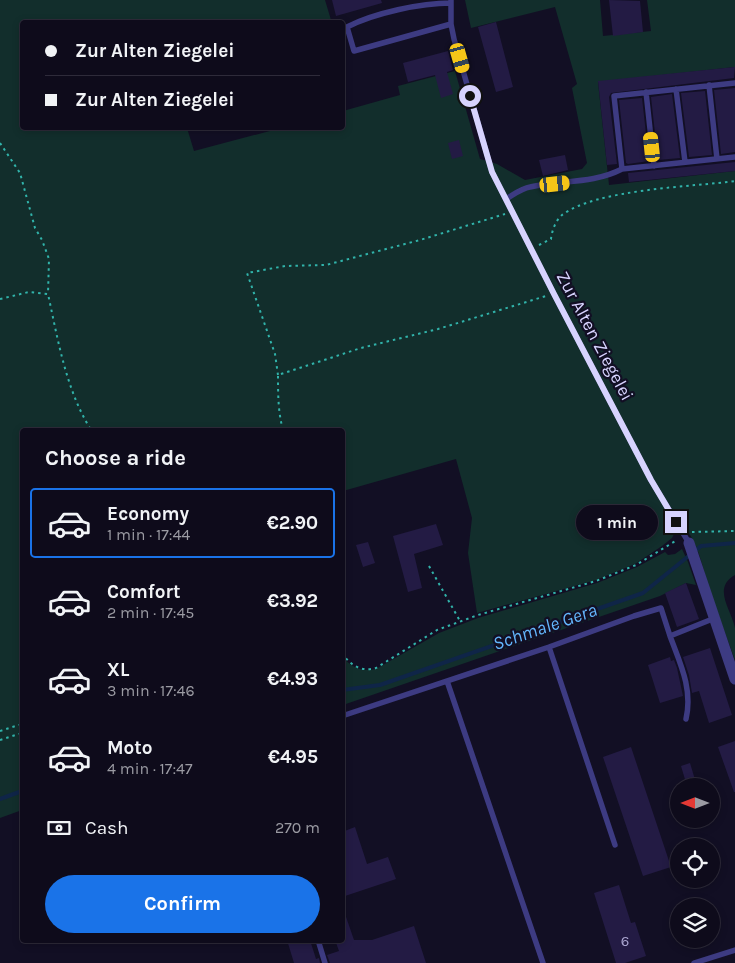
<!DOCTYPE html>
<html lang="en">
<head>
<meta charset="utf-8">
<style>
  body { margin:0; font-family:Karla,sans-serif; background:#171424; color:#f1f3f6; height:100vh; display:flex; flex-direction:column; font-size:19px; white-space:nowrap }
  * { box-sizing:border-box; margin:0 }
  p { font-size:16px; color:#9b9ba3 }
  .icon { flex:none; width:28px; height:28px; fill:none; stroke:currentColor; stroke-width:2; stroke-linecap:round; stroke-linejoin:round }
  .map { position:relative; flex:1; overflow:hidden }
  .drawer { position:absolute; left:20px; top:428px; width:325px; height:515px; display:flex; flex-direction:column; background:#0e0b1b; border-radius:5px; box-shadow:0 2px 8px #0003,0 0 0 1px #2e2b3a }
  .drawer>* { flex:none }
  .banner { position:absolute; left:20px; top:20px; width:325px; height:110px; border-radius:5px; box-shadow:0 2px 8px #0003,0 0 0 1px #2e2b3a; display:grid; align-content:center; height:110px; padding:0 25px; background:#0e0b1b }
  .needle { width:32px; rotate:270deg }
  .controls { position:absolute; left:670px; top:778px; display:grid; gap:10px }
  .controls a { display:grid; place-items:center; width:50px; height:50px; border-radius:50%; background:#0e0b1b; box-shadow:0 2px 8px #0003,0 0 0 1px #2e2b3a; font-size:25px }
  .end { position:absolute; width:22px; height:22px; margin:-11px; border:6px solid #d7d3fe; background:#111; box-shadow:0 0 0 2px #111 }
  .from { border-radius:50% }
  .bubble { position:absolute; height:35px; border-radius:18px; background:#0e0b1b; box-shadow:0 2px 8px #0003,0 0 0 1px #2e2b3a; font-size:16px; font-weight:700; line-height:35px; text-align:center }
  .car { position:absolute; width:15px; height:30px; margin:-15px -8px; border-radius:6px; box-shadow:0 0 4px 1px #0007; background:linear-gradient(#f5c518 24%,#345 0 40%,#f5c518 0 76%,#345 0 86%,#f5c518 0) }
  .banner b { display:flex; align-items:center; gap:18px; height:48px; font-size:19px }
  .banner b+b { border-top:1px solid #2e2b3a }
  .banner i { width:12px; height:12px; background:#f1f3f6 }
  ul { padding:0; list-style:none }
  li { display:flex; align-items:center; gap:15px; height:70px; margin:0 10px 8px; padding:0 15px; border:2px solid transparent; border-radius:5px }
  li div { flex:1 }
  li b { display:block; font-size:19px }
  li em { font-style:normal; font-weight:700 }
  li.selected { border-color:#1a73e8 }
  li>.icon { width:45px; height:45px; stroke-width:1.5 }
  h2 { padding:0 25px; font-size:22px; line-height:60px }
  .pay { display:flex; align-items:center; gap:12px; height:55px; padding:0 25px; font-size:19px }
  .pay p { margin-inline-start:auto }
  .action { display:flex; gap:10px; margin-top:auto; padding:10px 25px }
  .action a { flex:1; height:58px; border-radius:30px; background:#1a73e8; color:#fff; font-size:20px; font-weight:700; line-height:58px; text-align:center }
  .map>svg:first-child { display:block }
  .green { fill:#122e2c }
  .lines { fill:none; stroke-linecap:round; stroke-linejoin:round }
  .stream { stroke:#0f2548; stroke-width:4 }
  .building { fill:#231b44 }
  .path { stroke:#31b3aa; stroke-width:2; stroke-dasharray:2.5 4; stroke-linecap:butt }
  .lane { stroke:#3d3b82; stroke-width:5.5 }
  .street { stroke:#3d3b82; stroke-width:11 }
  .route { stroke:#d7d3fe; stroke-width:6 }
  .labels { text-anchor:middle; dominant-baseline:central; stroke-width:4.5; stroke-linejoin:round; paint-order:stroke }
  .number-label { font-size:15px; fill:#aaa5d0 }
  .street-label { font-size:18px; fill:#d7d3fe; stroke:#120f24 }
  .water-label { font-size:19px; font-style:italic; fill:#63b6fc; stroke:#120f24 }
</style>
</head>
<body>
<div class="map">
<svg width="735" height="963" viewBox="0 0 735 963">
  <rect width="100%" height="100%" fill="#120f24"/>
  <path class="green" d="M0,0H325L331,20L321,22H22V128H187L194,151L281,128H342L343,111L400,95L398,86L455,71L480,159L497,164L525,180L582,169L587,163L572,88L577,84L555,7L471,28L465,0H600L603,36L651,31L647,0H735V67L598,82L609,185L735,171V575C712,588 731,609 735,628C735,638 735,650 735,660C726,636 717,611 709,587C702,566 699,546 686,529L674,534L672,538L662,546L635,564L596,580L477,613L468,553L472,518L456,459L343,491L342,430H22V810L0,818Z
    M682,549L688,562L696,585L686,583L660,596L343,705L342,656C352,668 361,672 376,669L439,633L478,618L597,583L637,567L665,552L668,555L675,554Z"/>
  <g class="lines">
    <path class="stream" d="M342,690L380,685L643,593L701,546L735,543
      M0,799L22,791"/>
  </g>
  <path class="building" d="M332,0H381L382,3L336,16Z
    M609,0L640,1L643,32L613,36Z
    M496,22L513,87L496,92L478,27Z
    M448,51L453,70L447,72L453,94L441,98L435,75L408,82L403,63Z
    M735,67L734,78L611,93L609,97L617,164L607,165L598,81Z
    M735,88V152L721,154L714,90Z
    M705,91L712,155L689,157L681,93Z
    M672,94L680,158L658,160L651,97Z
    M642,98L649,161L628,164L626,163L619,100Z
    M459,140L463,156L452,159L448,143Z
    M565,155L568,170L543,176L539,160Z
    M735,162V171L629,182L628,173Z
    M436,524L443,545L414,554L422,588L408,592L393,536Z
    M368,542L375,563L363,567L356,545Z
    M686,583L699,619L677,627L665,593Z
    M710,648L732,715L709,723L699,691L692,693L689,675L683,657Z
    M670,657L671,661L674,660L677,668L683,696L660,703L648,665Z
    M735,741V792H734L718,747Z
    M631,747L671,867L643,876L603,757Z
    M690,763L696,783L687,786L681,766Z
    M355,827L367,864L388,857L396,879L342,897V832Z
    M619,885L631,923L635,922L646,956L625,963H616L594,893Z
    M342,911H344L354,940H372L414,926L426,963H330L327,955L339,951L335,940H342Z
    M287,940H310L316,959L319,958L320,963H294Z"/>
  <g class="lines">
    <path class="path" d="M0,143L20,173L35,228L42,240L49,259L48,294
      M539,245L551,239C552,230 556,220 562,215C596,189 691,187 735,181
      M0,299L29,292L48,294C58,340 66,390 91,430
      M278,375L275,354L247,273L285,266L326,265L420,240L505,214
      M283,430C278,412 278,394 278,375L361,348L438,329L546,296
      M692,532L735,531
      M429,566L460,621
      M342,653C351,666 361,672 376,668L437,630L478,615L596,581L636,565L677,540
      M0,731L22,724
      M0,740L22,733"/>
    <path class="lane" d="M451,0V24L454,39L492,172L554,294L651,480L689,543
      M451,3C421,3 374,13 347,27L354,51L451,24
      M709,85L717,159
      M676,89L685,162
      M646,92L654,166
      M622,169L614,96L735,83
      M506,199C513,195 522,188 530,187C561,180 593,184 622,169L735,157
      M670,636C680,663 693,689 686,719
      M549,647L615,845
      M447,681L543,963
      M342,716L549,647L634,616L661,608L670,636L715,618
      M318,940L325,963
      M694,963L735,950"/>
    <path class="street" d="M689,543L735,679"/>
  </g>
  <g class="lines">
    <path class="route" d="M470,96L492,172L554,294L651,480L676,522"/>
  </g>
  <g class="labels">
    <g class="number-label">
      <text x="625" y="941">6</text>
    </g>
    <g class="street-label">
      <text transform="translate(595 336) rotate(62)">Zur Alten Ziegelei</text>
    </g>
    <g class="water-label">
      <text transform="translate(545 627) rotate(-19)">Schmale Gera</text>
    </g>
  </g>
</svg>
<div class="controls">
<a><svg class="needle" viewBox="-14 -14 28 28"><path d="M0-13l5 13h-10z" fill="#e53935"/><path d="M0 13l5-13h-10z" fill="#9b9ba3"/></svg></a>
<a><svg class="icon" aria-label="locate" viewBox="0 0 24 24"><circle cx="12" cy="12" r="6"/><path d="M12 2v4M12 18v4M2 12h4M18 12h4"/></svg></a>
<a><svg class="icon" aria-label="layers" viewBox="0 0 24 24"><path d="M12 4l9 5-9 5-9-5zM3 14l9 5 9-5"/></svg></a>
</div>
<i class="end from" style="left:470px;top:96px"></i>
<i class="end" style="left:676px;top:522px"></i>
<div class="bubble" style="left:576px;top:505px;width:82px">1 min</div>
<i class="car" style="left:460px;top:58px;rotate:164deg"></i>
<i class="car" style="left:652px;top:147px;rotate:354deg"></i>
<i class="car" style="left:555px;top:184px;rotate:84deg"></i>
<div class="banner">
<b><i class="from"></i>Zur Alten Ziegelei</b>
<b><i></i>Zur Alten Ziegelei</b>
</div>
<section class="drawer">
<h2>Choose a ride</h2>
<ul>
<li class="selected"><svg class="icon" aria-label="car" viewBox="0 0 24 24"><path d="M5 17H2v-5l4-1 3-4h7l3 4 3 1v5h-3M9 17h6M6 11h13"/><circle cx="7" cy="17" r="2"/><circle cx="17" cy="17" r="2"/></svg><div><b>Economy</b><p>1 min · 17:44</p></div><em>€2.90</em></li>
<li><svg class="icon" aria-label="car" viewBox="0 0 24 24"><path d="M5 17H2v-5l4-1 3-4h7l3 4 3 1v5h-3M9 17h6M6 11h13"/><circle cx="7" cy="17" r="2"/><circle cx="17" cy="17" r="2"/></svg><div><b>Comfort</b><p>2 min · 17:45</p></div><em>€3.92</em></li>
<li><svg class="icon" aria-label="car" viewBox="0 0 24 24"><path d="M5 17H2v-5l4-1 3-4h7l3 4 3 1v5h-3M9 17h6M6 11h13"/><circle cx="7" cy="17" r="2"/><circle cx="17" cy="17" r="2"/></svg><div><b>XL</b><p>3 min · 17:46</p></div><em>€4.93</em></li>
<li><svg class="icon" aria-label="car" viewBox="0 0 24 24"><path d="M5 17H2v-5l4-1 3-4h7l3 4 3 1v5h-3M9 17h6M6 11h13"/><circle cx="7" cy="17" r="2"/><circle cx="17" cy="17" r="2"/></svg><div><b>Moto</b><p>4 min · 17:47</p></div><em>€4.95</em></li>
</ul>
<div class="pay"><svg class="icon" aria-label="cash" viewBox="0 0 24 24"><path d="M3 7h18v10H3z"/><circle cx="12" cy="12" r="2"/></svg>Cash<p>270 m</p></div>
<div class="action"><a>Confirm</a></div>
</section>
</div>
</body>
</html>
